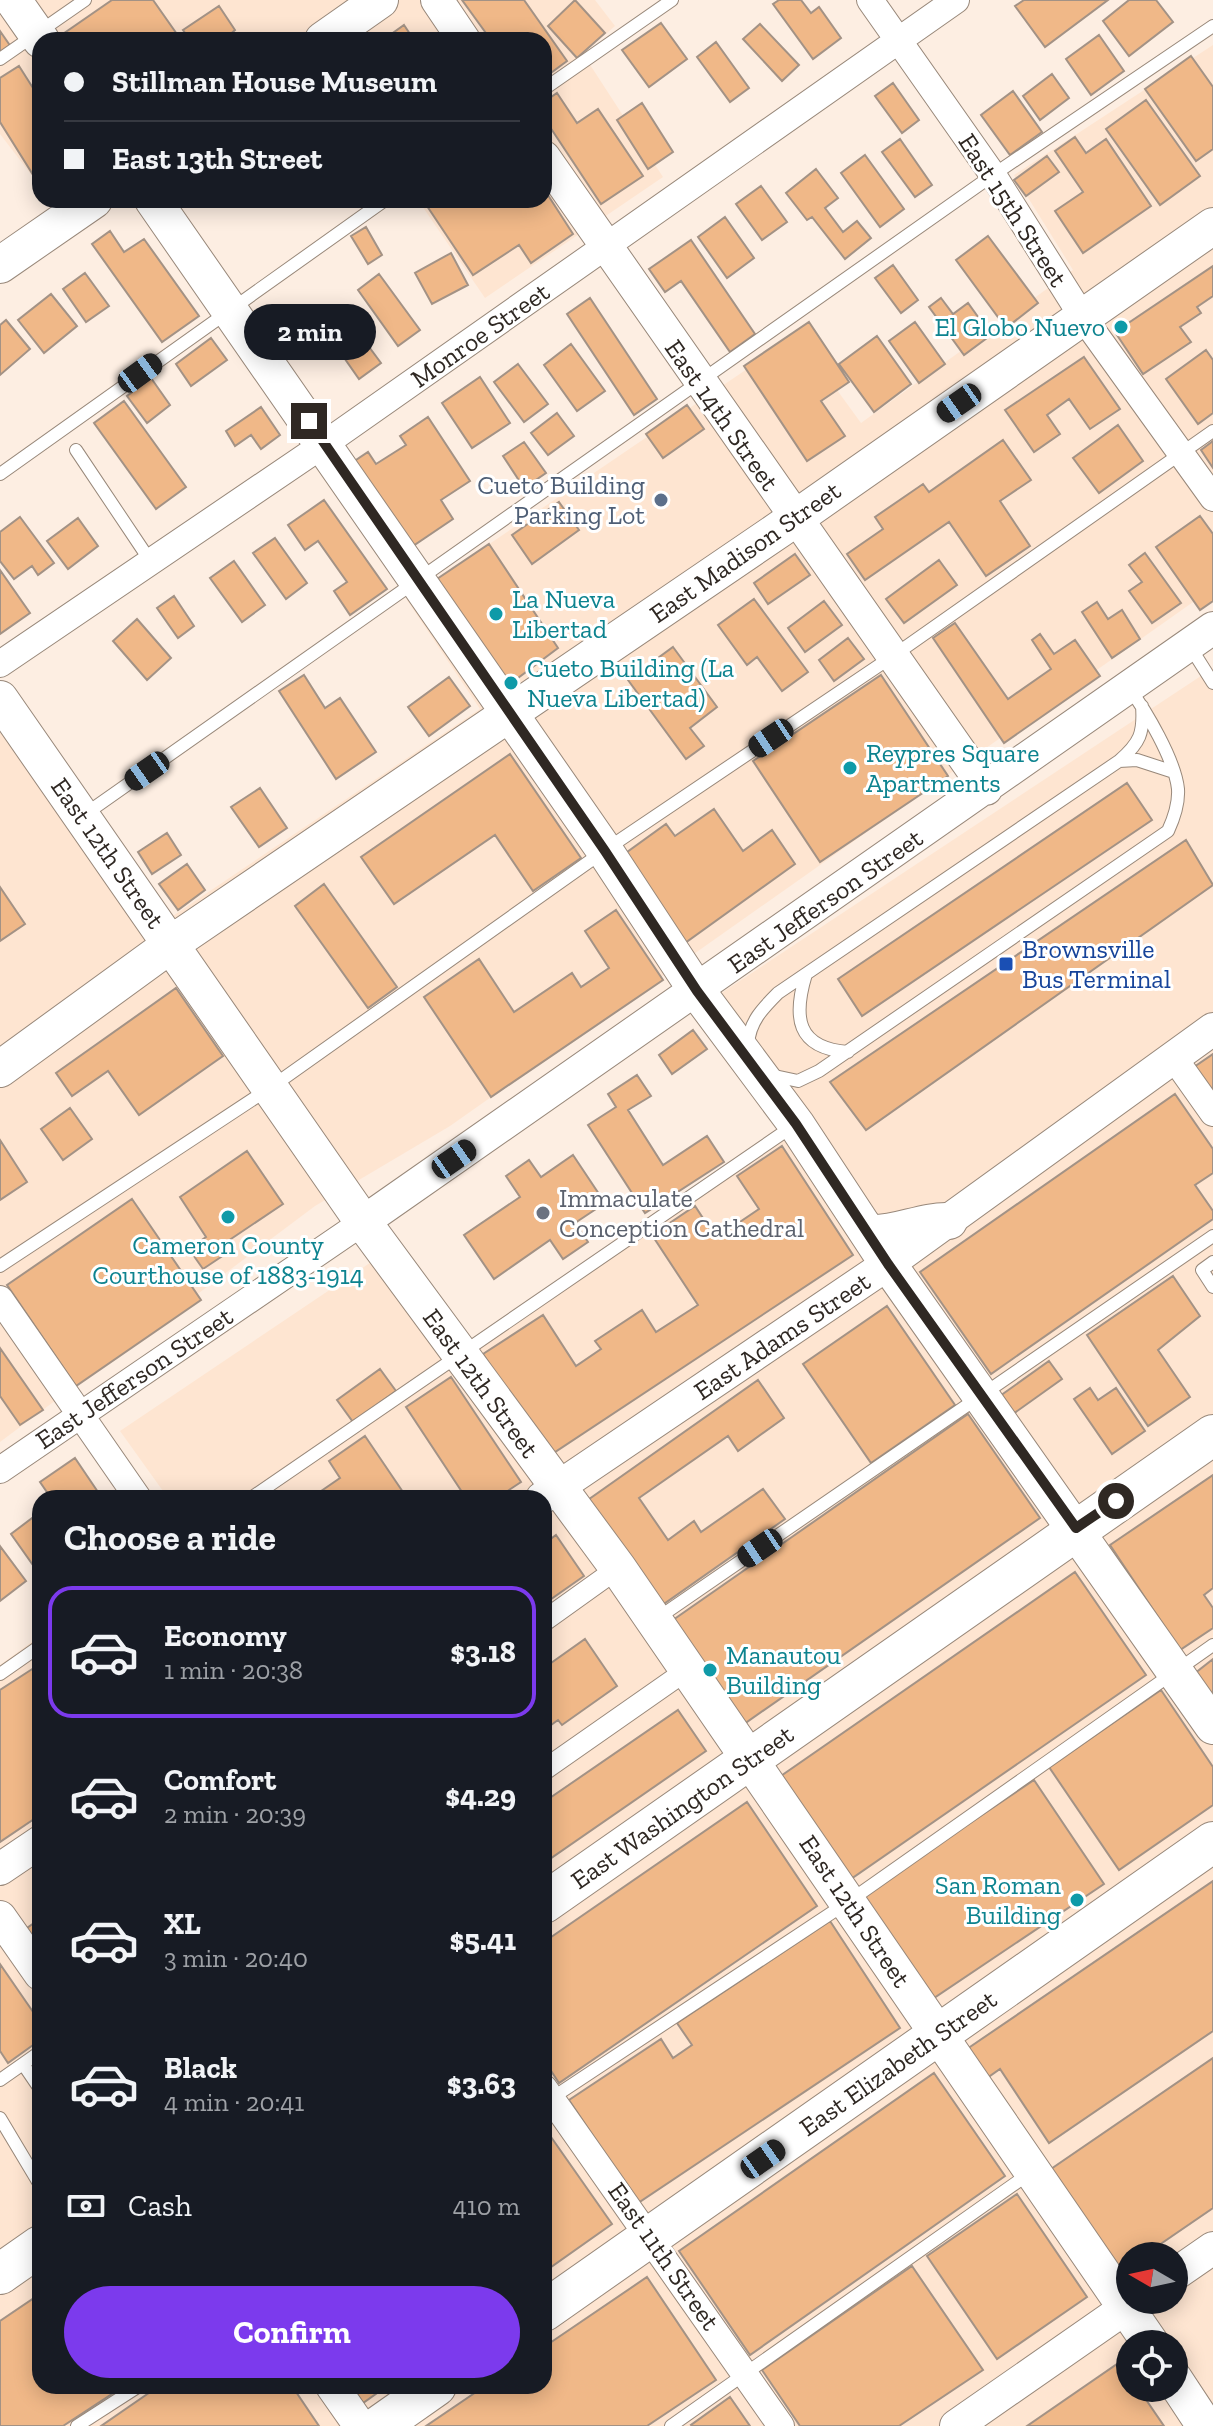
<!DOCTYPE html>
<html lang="en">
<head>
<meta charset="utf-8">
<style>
  body { margin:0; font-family:"Zilla Slab",serif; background:#242831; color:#f1f3f6; height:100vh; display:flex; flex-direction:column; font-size:30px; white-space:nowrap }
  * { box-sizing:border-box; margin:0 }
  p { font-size:26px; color:#9ea1a6 }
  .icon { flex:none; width:44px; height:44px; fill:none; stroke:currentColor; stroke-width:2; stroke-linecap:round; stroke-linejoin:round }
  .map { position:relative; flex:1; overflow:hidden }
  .details { position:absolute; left:32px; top:1490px; width:520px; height:904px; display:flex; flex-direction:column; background:#171b24; border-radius:24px; box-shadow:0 4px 20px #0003 }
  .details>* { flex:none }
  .banner { position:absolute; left:32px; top:32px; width:520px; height:176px; border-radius:24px; box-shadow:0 4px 20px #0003; display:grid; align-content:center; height:176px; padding:0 32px; background:#171b24 }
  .needle { width:52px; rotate:279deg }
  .buttons { position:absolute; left:1116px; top:2242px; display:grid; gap:16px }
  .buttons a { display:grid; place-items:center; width:72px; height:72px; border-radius:50%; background:#171b24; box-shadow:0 4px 20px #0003; font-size:40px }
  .end { position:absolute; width:36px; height:36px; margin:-18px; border:10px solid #2f2823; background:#fff; box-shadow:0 0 0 4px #fff }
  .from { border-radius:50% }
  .bubble { position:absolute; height:56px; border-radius:28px; background:#171b24; box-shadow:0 4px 20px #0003; font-size:26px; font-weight:800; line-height:56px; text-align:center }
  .car { position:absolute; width:24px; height:48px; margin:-24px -12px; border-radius:10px; box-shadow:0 0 6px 2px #0007; background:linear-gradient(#222 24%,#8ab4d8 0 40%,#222 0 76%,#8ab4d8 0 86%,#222 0) }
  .banner b { display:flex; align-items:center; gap:28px; height:76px; font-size:30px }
  .banner b+b { border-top:2px solid #363941 }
  .banner i { width:20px; height:20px; background:#f1f3f6 }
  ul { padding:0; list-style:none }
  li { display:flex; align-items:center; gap:24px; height:132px; margin:0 16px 12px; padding:0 16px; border:4px solid transparent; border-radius:24px }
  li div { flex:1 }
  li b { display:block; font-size:30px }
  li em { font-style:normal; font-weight:800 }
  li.selected { border-color:#7c3aed }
  li>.icon { width:72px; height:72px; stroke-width:1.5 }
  h2 { padding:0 32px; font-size:36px; line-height:96px }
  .pay { display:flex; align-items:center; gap:20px; height:88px; padding:0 32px; font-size:30px }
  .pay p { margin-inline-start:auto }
  .button { display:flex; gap:16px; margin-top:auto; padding:16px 32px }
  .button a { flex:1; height:92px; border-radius:48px; background:#7c3aed; color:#fff; font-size:32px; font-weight:800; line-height:92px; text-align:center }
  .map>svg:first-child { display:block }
  .built { fill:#fee5d1; fill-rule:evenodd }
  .building { fill:#f0b888; stroke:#a39285; stroke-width:2 }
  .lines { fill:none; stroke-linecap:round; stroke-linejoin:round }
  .service-casing { stroke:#98887a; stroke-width:14 }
  .pedestrian-casing { stroke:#98887a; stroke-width:22 }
  .minor-casing { stroke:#98887a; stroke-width:28 }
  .tertiary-casing { stroke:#98887a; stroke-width:34 }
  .secondary-casing { stroke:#98887a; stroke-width:38 }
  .primary-casing { stroke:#98887a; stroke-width:42 }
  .service { stroke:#fff; stroke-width:12 }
  .pedestrian { stroke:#fff; stroke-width:20 }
  .minor { stroke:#fff; stroke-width:26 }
  .tertiary { stroke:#fff; stroke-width:32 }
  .secondary { stroke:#fff; stroke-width:36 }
  .primary { stroke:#fff; stroke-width:40 }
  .route { stroke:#2f2823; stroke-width:10 }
  .culture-dot { fill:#0f9aa8; stroke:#fff; stroke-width:3 }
  .service-dot { fill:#5c6f8a; stroke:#fff; stroke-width:3 }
  .transit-dot { fill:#1a4fb4; stroke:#fff; stroke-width:3 }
  .worship-dot { fill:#6b7280; stroke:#fff; stroke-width:3 }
  .labels { text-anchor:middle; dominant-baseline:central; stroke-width:6; stroke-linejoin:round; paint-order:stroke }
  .street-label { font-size:26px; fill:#2f2823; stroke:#fff }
  .culture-label { font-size:26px; fill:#0d838f; stroke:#fff; text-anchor:start }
  .service-label { font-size:26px; fill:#4e5e75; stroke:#fff; text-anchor:end }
  .transit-label { font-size:26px; fill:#164399; stroke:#fff; text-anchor:start }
  .worship-label { font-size:26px; fill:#5b616d; stroke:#fff; text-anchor:start }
</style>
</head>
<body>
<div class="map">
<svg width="1213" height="2426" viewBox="0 0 1213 2426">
  <rect width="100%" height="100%" fill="#fdeee2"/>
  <path class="built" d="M0,0H595L615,26L583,54L663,177L485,298L418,200H544V40H40V186L0,134Z
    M1213,45V588L450,1126L315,1206L0,1442V726L152,930L480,709L407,600L797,335L861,423L1073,270L1014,175Z
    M1213,668V2426H0V1665L40,1636V2386H544V1498H168L120,1431L398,1244L467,1346L807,1120L720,994ZM1130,2256H1174V2300H1130ZM1130,2344H1174V2388H1130Z"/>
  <path class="building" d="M112,0H153L179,37L63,40L60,36Z
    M462,0H524L567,61L544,78V40H491Z
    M575,0L605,33L577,58L548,26Z
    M779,0H801L811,13L819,7L841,38L813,59L773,4Z
    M1024,0H1108L1045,47L1015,6Z
    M1129,0H1156L1173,22L1129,56L1103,21Z
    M219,6L235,30L224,40H190L183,30Z
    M661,23L687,59L649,87L622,50Z
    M760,24L799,65L782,81L743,39Z
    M404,25L414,40H383Z
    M0,31L11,47L0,54Z
    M1099,35L1124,71L1091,95L1066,59Z
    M716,42L749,88L730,102L697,57Z
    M1191,56L1213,87V149L1196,161L1145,89Z
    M19,66L40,99V186L0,122V78Z
    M1052,74L1069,98L1040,120L1023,96Z
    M893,83L919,120L902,133L875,96Z
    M1013,91L1042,132L1010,155L981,115Z
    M557,93L577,123L598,109L643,176L601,204L544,118V102Z
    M1146,100L1200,176L1160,205L1106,129Z
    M642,103L673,152L648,169L617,120Z
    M1075,137L1086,153L1106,139L1151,206L1083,253L1055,211L1083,192L1055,151Z
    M900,139L932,185L915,197L882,152Z
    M865,155L904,209L880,227L841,173Z
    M1047,156L1059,172L1026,196L1014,180Z
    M816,169L838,198L825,208L843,232L857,221L871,238L845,259L812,217L807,220L786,193Z
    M761,186L787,222L762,240L736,204Z
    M544,189L573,234L531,263L519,245L473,275L423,200H544Z
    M725,217L754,258L727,278L698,237Z
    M366,227L382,255L368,264L351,236Z
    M110,231L124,252L144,239L199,316L162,342L92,244Z
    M988,236L1038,303L1006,328L956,260Z
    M691,240L755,334L730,352L681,281L665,292L649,269Z
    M451,253L468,285L432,304L415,273Z
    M893,265L918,300L901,313L875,278Z
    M1213,266V296L1197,307L1201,313L1180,327L1191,342L1143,374L1115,332Z
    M85,273L109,306L86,322L63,289Z
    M379,274L420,330L398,346L358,290Z
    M51,294L77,326L44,353L18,320Z
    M590,298L657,399L634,415L567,314Z
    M941,298L953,314L968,303L991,335L964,355L929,307Z
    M6,320L30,349L0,375V325Z
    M809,322L849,382L821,401L845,436L807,461L744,366Z
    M915,322L945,364L919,383L889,341Z
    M352,324L381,363L359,379L331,339Z
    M877,336L911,384L874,412L839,364Z
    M211,338L227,360L191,386L176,364Z
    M571,344L605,391L577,411L544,365Z
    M1206,350L1213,360V413L1198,424L1166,379Z
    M1084,357L1120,409L1090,429L1069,399L1047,415L1060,434L1034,452L1005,410Z
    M518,364L548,404L524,422L494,382Z
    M480,377L510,423L472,448L442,403Z
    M151,378L170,405L147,423L127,396Z
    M124,401L186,487L156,509L94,423Z
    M687,405L704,429L663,458L646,434Z
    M261,407L280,435L261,449L251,435L235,446L226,431Z
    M557,413L574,436L548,455L531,433Z
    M428,417L470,481L441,500L453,519L407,550L350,464L368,452L376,464L406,445L400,436Z
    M1118,425L1143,461L1099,493L1073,458Z
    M1003,440L1031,480L1000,501L1030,546L986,576L949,522L865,580L847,554L883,529L875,517L923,484L929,492Z
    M1213,441V468L1201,450Z
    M524,442L546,473L524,488L503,456Z
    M324,500L387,589L350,615L334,591L347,582L318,541L305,550L288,525Z
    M559,502L579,530L532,564L512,535Z
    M1200,516L1213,534V601L1200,610L1156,547Z
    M20,517L54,563L38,575L32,566L14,579L0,561V532Z
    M78,518L98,546L68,569L47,541Z
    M275,538L307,583L286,599L253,553Z
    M489,544L558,648L506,687L434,581Z
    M1145,553L1181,603L1152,623L1129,591L1142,582L1129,565Z
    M795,554L810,575L768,604L754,583Z
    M939,560L957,585L904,623L886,599Z
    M234,561L265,605L242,622L210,578Z
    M0,570L30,613L0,634Z
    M174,596L194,626L178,638L157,608Z
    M754,599L808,672L782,691L757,657L747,665L718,625Z
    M824,601L842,625L805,652L788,628Z
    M1097,602L1108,619L1122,610L1140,639L1112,658L1082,612Z
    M137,619L171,658L147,680L113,641Z
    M955,623L1008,699L1051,669L1032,640L1040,634L1054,654L1075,640L1100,676L1004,743L933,638Z
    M848,638L864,659L834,681L819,660Z
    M673,647L717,707L690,728L704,746L686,759L628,680Z
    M304,675L325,708L340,698L376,752L336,779L279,691Z
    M881,675L948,776L820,862L753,761Z
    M449,677L470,706L429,736L408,707Z
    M510,754L581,858L533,891L495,835L394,904L361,857Z
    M1127,783L1152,820L862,1016L838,979Z
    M260,788L287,828L259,847L231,807Z
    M714,809L743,851L772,830L795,864L685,943L623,855L666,824L675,836Z
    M167,833L181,855L152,874L138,852Z
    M1186,840L1213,885L866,1130L830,1082Z
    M187,864L205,890L178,910L159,884Z
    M324,884L397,987L368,1008L295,906Z
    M0,887L25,924L0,941Z
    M616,910L663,980L491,1097L424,997L479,959L514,1012L572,973L581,987L609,968L585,931Z
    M176,988L223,1056L139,1115L108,1071L72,1096L56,1073Z
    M693,1030L707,1049L672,1074L659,1055Z
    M1213,1054V1095L1194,1067Z
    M637,1075L651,1096L628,1110L663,1165L707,1136L724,1162L645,1213L588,1125L616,1107L608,1094Z
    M1175,1094L1213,1149V1173L1195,1185L1213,1211V1219L991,1374L920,1272Z
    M70,1108L92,1139L63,1160L41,1129Z
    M0,1140L27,1182L0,1200Z
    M782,1146L853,1255L549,1456L483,1354L543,1315L576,1366L601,1349L595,1341L642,1310L656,1332L698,1305L652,1235L695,1206L716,1238L759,1209L737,1176Z
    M247,1151L283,1204L222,1245L227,1253L203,1269L189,1249L206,1237L180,1197Z
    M573,1155L605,1203L575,1223L588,1242L563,1259L550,1240L494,1279L464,1235L520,1197L506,1176L529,1160L541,1177Z
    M132,1199L201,1300L76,1386L7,1285Z
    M1173,1276L1200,1316L1158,1350L1190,1397L1148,1426L1087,1335Z
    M887,1306L955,1405L871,1463L803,1364Z
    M0,1348L43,1410L20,1425L0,1396Z
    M1049,1361L1062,1379L1013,1414L1000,1396Z
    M380,1369L396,1391L353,1422L337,1400Z
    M451,1377L521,1482L497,1498H466L406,1407Z
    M758,1380L784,1418L738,1451L728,1436L639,1498L668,1540L694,1521L701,1532L763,1489L785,1519L658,1608L585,1502Z
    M1090,1388L1098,1400L1116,1388L1145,1431L1112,1454L1074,1399Z
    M968,1414L1040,1518L744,1724L673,1620Z
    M365,1436L407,1498H311L340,1478L329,1461Z
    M75,1458L102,1498H51L40,1482Z
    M1213,1475V1588L1204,1595L1213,1608V1628L1180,1650L1110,1545Z
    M40,1512V1575L11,1534Z
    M556,1535L584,1576L544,1604V1544Z
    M0,1546L26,1581L0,1601Z
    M1075,1572L1146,1675L848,1881L778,1778Z
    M585,1639L617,1686L562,1725L558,1720L544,1730V1668Z
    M1213,1659V1700L1194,1674Z
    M40,1664V1815L0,1842V1690Z
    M1161,1690L1213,1767V1805L1119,1870L1049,1767Z
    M678,1710L706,1751L544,1863V1802Z
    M1034,1780L1104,1884L931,2000L862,1895Z
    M747,1802L817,1906L559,2083L544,2060V1942Z
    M1213,1881V2031L1049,2143L1000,2069L987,2078L967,2049Z
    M40,1919V1953L24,1930Z
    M830,1921L900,2028L638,2203L569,2100L661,2039L673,2058L692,2045L677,2023Z
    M0,1964L40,2022V2040L8,2063L0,2051Z
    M1213,2058V2208L1143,2256H1130V2265L1121,2271L1051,2169Z
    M934,2073L1005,2176L750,2355L679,2251Z
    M544,2127L612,2224L544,2272Z
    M1017,2194L1087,2297L997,2359L927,2256Z
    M912,2266L983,2370L899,2426H800L762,2370Z
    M647,2277L716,2380L647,2426H426L485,2386H544V2347Z
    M40,2294V2386H124L63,2426H0V2321Z
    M1120,2362L1130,2377V2388H1138L1164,2426H1027Z
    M159,2386H292L319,2426H101Z
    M351,2386H387L363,2403Z
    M730,2397L750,2426H692L691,2425Z"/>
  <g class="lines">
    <g class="service-casing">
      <path id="service" d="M0,59L85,0
        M544,89L672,0
        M76,450L151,562
        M0,474L385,200
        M1189,645L1213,683
        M1119,761L1137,760L1174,772
        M84,815L993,175L1213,26
        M806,974C793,1017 796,1048 848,1052
        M748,1045C749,1022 763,1008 778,993L1119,761C1140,743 1144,733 1142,706
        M770,1075L798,1081L819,1071L1168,831C1174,818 1179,804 1178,789C1175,760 1146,711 1129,688
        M1213,1262L1202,1270L1213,1287
        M0,1266L270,1088L614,844L893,656L1213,431
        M251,1498L793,1126
        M655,1620L1213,1236
        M0,1674L40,1646
        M23,2064L40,2089
        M0,2080L40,2052
        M549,2100L848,1902L1213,1645
        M0,2118L40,2185
        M77,2426L139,2386
        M671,2426L1030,2173"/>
    </g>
    <g class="pedestrian-casing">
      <path id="pedestrian" d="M544,1621L618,1568
        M544,1770L687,1670"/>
    </g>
    <g class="minor-casing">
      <path id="minor" d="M870,0L993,175L1082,316L1213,498
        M0,664L333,438L956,0
        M1174,1058L1213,1113
        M0,1299L138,1498
        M0,1470L363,1222
        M544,2088L781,2426"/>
    </g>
    <g class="tertiary-casing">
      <path id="tertiary" d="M437,0L464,40
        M544,157L986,789
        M363,1222L1213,628
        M542,1498L888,1264L1213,1029
        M0,1869L40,1842
        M0,1917L40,1974
        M1174,2275L1213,2248
        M332,2386L360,2426
        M956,2426L1137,2300"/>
    </g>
    <g class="secondary-casing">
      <path id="secondary" d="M13,0L41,40
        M323,40L380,0
        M153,200L605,851L697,991L796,1124L888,1264L1213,1726
        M0,265L94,200
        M0,699L363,1222L618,1568L1151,2344
        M0,1069L184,935L780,529L1213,226
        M868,1233C897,1235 921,1220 949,1221
        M1174,2379L1205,2426"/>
    </g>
    <g class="primary-casing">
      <path id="primary" d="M544,1903L1213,1435
        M0,2274L40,2246
        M544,2311L1213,1842
        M379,2426L436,2386"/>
    </g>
    <use href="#service" class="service"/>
    <use href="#pedestrian" class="pedestrian"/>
    <use href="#minor" class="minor"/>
    <use href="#tertiary" class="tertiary"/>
    <use href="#secondary" class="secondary"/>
    <use href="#primary" class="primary"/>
  </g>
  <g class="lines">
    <path class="route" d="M309,421L605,851L697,991L796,1124L888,1264L1076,1528L1116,1501"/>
  </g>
  <g class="culture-dot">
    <circle cx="1121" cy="327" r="8"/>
    <circle cx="496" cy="614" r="8"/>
    <circle cx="511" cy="683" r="8"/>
    <circle cx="850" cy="768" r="8"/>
    <circle cx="228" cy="1217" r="8"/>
    <circle cx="710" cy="1670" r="8"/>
    <circle cx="1077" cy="1900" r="8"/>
  </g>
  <circle class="service-dot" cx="661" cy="500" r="8"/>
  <rect class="transit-dot" x="998" y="956" width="16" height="16" rx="4"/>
  <circle class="worship-dot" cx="543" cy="1213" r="8"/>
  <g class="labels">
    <g class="street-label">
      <text transform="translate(1013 210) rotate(57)">East 15th Street</text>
      <text transform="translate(480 335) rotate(-35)">Monroe Street</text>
      <text transform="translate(722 415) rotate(55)">East 14th Street</text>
      <text transform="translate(745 552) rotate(-35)">East Madison Street</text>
      <text transform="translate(108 853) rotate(55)">East 12th Street</text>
      <text transform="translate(825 901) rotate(-35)">East Jefferson Street</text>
      <text transform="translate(782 1336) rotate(-34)">East Adams Street</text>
      <text transform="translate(134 1378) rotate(-34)">East Jefferson Street</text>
      <text transform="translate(481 1383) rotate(54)">East 12th Street</text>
      <text transform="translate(682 1807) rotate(-35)">East Washington Street</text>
      <text transform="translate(855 1911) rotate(56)">East 12th Street</text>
      <text transform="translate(898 2063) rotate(-35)">East Elizabeth Street</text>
      <text transform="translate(664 2256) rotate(55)">East 11th Street</text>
    </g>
    <g class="culture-label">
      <text x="1105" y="327" text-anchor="end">El Globo Nuevo</text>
      <text x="512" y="599">La Nueva<tspan x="512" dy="30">Libertad</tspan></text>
      <text x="527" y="668">Cueto Building (La<tspan x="527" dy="30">Nueva Libertad)</tspan></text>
      <text x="866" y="753">Reypres Square<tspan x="866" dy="30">Apartments</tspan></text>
      <text x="228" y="1245" text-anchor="middle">Cameron County<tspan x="228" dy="30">Courthouse of 1883-1914</tspan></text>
      <text x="726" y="1655">Manautou<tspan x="726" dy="30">Building</tspan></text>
      <text x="1061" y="1885" text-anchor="end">San Roman<tspan x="1061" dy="30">Building</tspan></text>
    </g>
    <g class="service-label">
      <text x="645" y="485">Cueto Building<tspan x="645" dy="30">Parking Lot</tspan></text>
    </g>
    <g class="transit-label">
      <text x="1022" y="949">Brownsville<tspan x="1022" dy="30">Bus Terminal</tspan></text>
    </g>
    <g class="worship-label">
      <text x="559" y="1198">Immaculate<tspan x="559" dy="30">Conception Cathedral</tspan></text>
    </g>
  </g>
</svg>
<div class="buttons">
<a><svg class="needle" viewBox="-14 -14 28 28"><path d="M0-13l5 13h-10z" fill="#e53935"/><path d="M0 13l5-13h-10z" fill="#9ea1a6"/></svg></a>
<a><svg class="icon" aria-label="locate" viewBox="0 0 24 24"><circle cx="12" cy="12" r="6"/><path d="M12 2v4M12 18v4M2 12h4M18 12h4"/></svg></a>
</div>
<i class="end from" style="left:1116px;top:1501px"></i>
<i class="end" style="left:309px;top:421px"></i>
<div class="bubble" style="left:244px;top:304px;width:132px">2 min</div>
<i class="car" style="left:140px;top:373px;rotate:54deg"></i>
<i class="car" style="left:959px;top:403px;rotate:235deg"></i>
<i class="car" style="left:771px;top:738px;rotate:236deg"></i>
<i class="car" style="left:147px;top:771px;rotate:235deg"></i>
<i class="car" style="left:454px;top:1159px;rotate:55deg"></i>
<i class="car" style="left:760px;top:1548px;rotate:236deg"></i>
<i class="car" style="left:763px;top:2159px;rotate:55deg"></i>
<div class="banner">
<b><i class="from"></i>Stillman House Museum</b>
<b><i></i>East 13th Street</b>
</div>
<section class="details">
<h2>Choose a ride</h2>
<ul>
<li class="selected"><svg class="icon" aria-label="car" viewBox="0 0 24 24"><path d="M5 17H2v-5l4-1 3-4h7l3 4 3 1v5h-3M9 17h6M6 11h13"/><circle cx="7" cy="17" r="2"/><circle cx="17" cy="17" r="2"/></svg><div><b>Economy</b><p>1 min · 20:38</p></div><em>$3.18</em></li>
<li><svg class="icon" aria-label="car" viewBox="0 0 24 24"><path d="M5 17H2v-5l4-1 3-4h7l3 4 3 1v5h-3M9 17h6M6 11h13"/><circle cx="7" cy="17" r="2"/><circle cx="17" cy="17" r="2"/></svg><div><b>Comfort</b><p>2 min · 20:39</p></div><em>$4.29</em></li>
<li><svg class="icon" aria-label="car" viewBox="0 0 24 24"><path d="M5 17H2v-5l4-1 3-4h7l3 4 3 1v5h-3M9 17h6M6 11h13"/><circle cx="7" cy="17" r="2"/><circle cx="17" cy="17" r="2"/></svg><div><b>XL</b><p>3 min · 20:40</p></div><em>$5.41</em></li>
<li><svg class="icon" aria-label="car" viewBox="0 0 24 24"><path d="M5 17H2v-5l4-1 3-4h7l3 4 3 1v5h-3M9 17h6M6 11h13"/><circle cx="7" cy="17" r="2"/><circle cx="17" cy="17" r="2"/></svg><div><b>Black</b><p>4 min · 20:41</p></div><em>$3.63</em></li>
</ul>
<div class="pay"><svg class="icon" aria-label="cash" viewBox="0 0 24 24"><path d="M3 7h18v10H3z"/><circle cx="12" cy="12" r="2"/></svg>Cash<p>410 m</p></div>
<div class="button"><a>Confirm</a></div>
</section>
</div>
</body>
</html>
